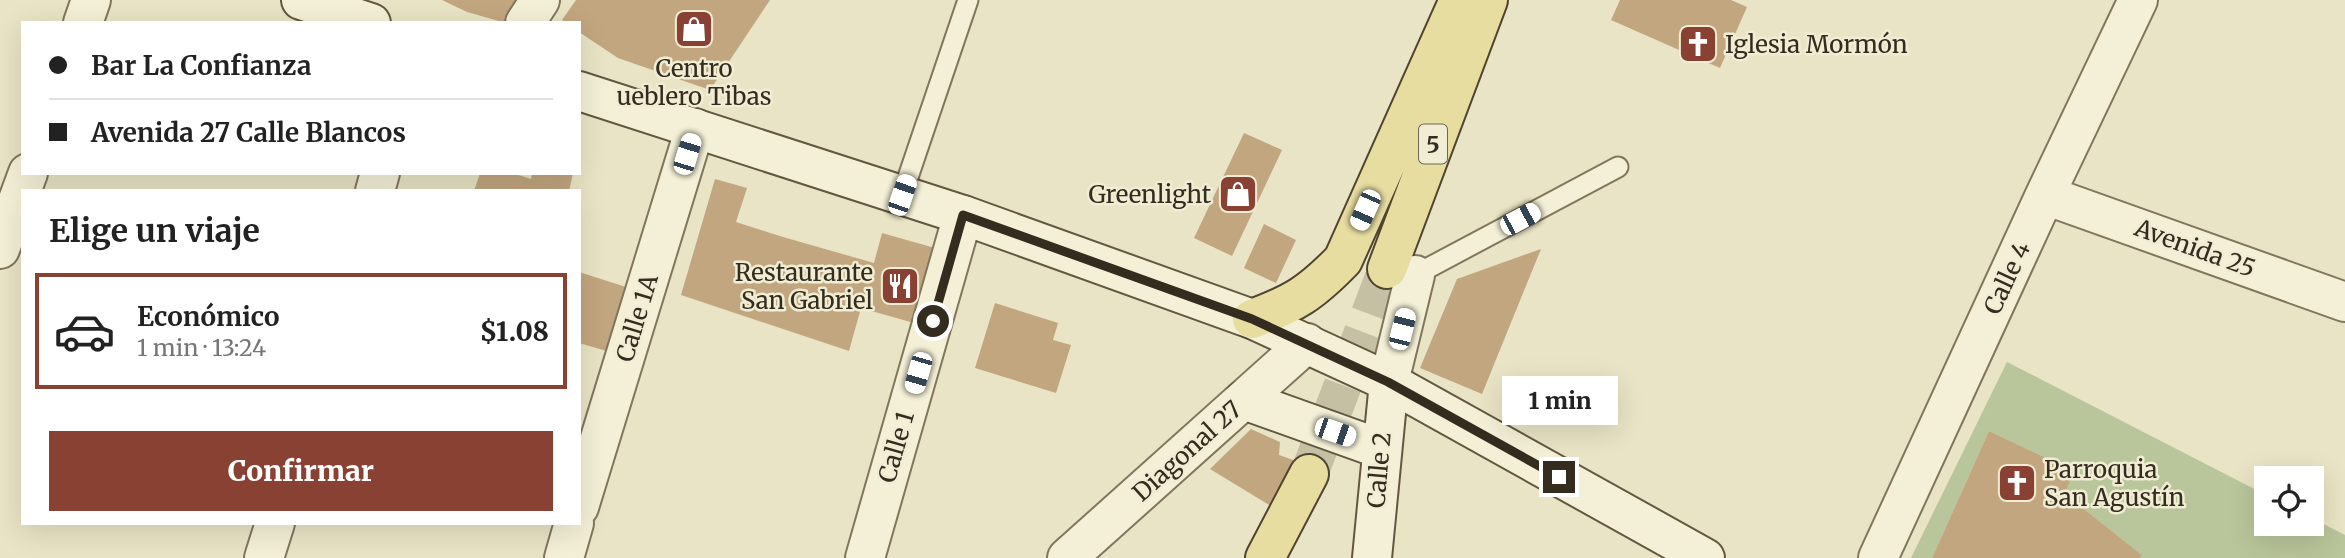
<!DOCTYPE html>
<html lang="es">
<head>
<meta charset="utf-8">
<style>
  body { margin:0; font-family:Merriweather,serif; background:#f2f2f2; color:#222; height:100vh; display:flex; flex-direction:column; font-size:26px; white-space:nowrap }
  * { box-sizing:border-box; margin:0 }
  p { font-size:23px; color:#767676 }
  .icon { flex:none; width:38px; height:38px; fill:none; stroke:currentColor; stroke-width:2; stroke-linecap:round; stroke-linejoin:round }
  .map { position:relative; flex:1; overflow:hidden }
  .details { position:absolute; left:21px; top:189px; width:560px; height:336px; display:flex; flex-direction:column; background:#fff; border-radius:0px; box-shadow:0 7px 28px #0002 }
  .details>* { flex:none }
  .hud { position:absolute; left:21px; top:21px; width:560px; height:154px; border-radius:0px; box-shadow:0 7px 28px #0002; display:grid; align-content:center; height:154px; padding:0 28px; background:#fff }
  .buttons { position:absolute; left:2254px; top:466px; display:grid; gap:14px }
  .buttons a { display:grid; place-items:center; width:70px; height:70px; border-radius:0px; background:#fff; box-shadow:0 7px 28px #0002; font-size:35px }
  .end { position:absolute; width:32px; height:32px; margin:-16px; border:9px solid #332c1f; background:#fff; box-shadow:0 0 0 4px #fff }
  .from { border-radius:50% }
  .bubble { position:absolute; height:49px; border-radius:0px; background:#fff; box-shadow:0 7px 28px #0002; font-size:23px; font-weight:800; line-height:49px; text-align:center }
  .car { position:absolute; width:21px; height:42px; margin:-21px -10px; border-radius:9px; box-shadow:0 0 5px 2px #0007; background:linear-gradient(#fff 24%,#345 0 40%,#fff 0 76%,#345 0 86%,#fff 0) }
  .hud b { display:flex; align-items:center; gap:24px; height:66px; font-size:26px }
  .hud b+b { border-top:2px solid #e0e0e0 }
  .hud i { width:18px; height:18px; background:#222 }
  ul { padding:0; list-style:none }
  li { display:flex; align-items:center; gap:21px; height:116px; margin:0 14px 10px; padding:0 14px; border:4px solid #e0e0e0; border-radius:0px }
  li div { flex:1 }
  li b { display:block; font-size:26px }
  li em { font-style:normal; font-weight:800 }
  li.current { border-color:#894134 }
  li>.icon { width:63px; height:63px; stroke-width:1.5 }
  h2 { padding:0 28px; font-size:32px; line-height:84px }
  .action { display:flex; gap:14px; margin-top:auto; padding:14px 28px }
  .action a { flex:1; height:80px; border-radius:0px; background:#894134; color:#fff; font-size:28px; font-weight:800; line-height:80px; text-align:center }
  .map>svg:first-child { display:block }
  .green { fill:#b9c59a }
  .building { fill:#c2a67f }
  .lines { fill:none; stroke-linecap:round; stroke-linejoin:round }
  .primary-tunnel { stroke:#c5bfa4; stroke-width:38; stroke-dasharray:38 19; stroke-linecap:butt }
  .lane-casing { stroke:#81765d; stroke-width:23 }
  .street-casing { stroke:#81765d; stroke-width:42 }
  .secondary-casing { stroke:#635740; stroke-width:42 }
  .primary-casing { stroke:#504431; stroke-width:42 }
  .lane { stroke:#f4f0d7; stroke-width:19 }
  .street { stroke:#f4f0d7; stroke-width:38 }
  .secondary { stroke:#f4f0d7; stroke-width:38 }
  .primary { stroke:#e7dda1; stroke-width:38 }
  .route { stroke:#332c1f; stroke-width:9 }
  .labels { text-anchor:middle; dominant-baseline:central; stroke-width:5; stroke-linejoin:round; paint-order:stroke }
  .shield { fill:#f1edd4; stroke:#6c6655; stroke-width:2 }
  .shield-label { font-size:23px; font-weight:bold; fill:#332c1f }
  .poi-label { font-size:24px; fill:#332c1f; stroke:#f1edd4; text-anchor:start }
  .street-label { font-size:24px; fill:#332c1f; stroke:#f1edd4 }
</style>
</head>
<body>
<div class="map">
<svg width="2345" height="558" viewBox="0 0 2345 558">
  <rect width="100%" height="100%" fill="#e9e4c5"/>
  <path class="green" d="M2007,362L2266,495V523H2312V518L2345,535V558H2140L2142,555L2065,494L2074,471L1989,431L1932,558H1911Z"/>
  <path class="building" d="M442,0H523L506,23L467,12Z
    M576,0H770L710,90L618,58L579,32V23H566L562,20Z
    M1620,0H1731L1747,7L1720,68L1611,20Z
    M1244,133L1282,150L1232,256L1194,238Z
    M480,173H512L531,179L532,173H573L569,191H474Z
    M715,179L747,188L736,222L783,237L874,263L882,233L942,250L921,325L861,308L849,351L681,295Z
    M1264,224L1296,240L1276,283L1244,268Z
    M1541,249L1482,394L1420,368L1457,279Z
    M579,272L626,287L610,352L579,343Z
    M995,303L1058,323L1053,340L1071,345L1056,393L975,368Z
    M1251,429L1280,442L1279,455L1296,461L1274,508L1210,469Z
    M1989,431L2074,471L2065,494L2142,555L2140,558H1932Z"/>
  <g class="lines">
    <path class="primary-tunnel" d="M1309,474L1387,269"/>
    <g class="lane-casing">
      <path id="lane" d="M902,195L968,0
        M1415,275L1618,167"/>
    </g>
    <g class="street-casing">
      <path id="street" d="M83,23L91,0
        M525,23L540,0
        M375,191L380,173
        M2045,195L2345,302
        M0,249L28,173
        M1389,382L1415,275
        M579,507L695,128
        M264,558L275,523
        M564,558L574,523
        M865,558L963,215
        M1067,558L1307,343
        M1878,558L2045,195L2138,0"/>
    </g>
    <g class="secondary-casing">
      <path id="secondary" d="M301,0L371,23
        M579,91L963,215L1252,319L1389,382L1705,558
        M1244,400L1381,449
        M1372,558L1389,382"/>
    </g>
    <g class="primary-casing">
      <path id="primary" d="M1387,269L1488,0
        M1252,319C1295,303 1311,293 1343,260L1459,0
        M1265,558L1309,474"/>
    </g>
    <use href="#lane" class="lane"/>
    <use href="#street" class="street"/>
    <use href="#secondary" class="secondary"/>
    <use href="#primary" class="primary"/>
  </g>
  <g class="lines">
    <path class="route" d="M933,321L963,215L1252,319L1388,382L1559,477"/>
  </g>
  <defs>
    <g id="shop-square" transform="scale(2.0125)"><rect x="-9" y="-9" width="18" height="18" rx="4" fill="#894134" stroke="#f1edd4"/><path d="M-5-2.5h2.3a2.7 3.5 0 0 1 5.4 0H5L5.5 6h-11ZM-1.5-2.5h3a1.5 2.3 0 0 0-3 0Z" fill="#fff"/></g>
    <g id="church-square" transform="scale(2.0125)"><rect x="-9" y="-9" width="18" height="18" rx="4" fill="#894134" stroke="#f1edd4"/><path d="M-1.2-6h2.4v3.5h3.3v2.4h-3.3V6h-2.4V-.1h-3.3v-2.4h3.3Z" fill="#fff"/></g>
    <g id="restaurant-square" transform="scale(2.0125)"><rect x="-9" y="-9" width="18" height="18" rx="4" fill="#894134" stroke="#f1edd4"/><path d="M-5-6h1v4h1v-4h1v4h1v-4h1v5L-1.5 .5V6h-2V.5L-5-1ZM5-6V6H3V1.5H1.5Q1.5-4 5-6Z" fill="#fff"/></g>
  </defs>
  <g fill-rule="evenodd">
    <use href="#shop-square" x="694" y="29"/>
    <use href="#church-square" x="1698" y="44"/>
    <use href="#shop-square" x="1238" y="194"/>
    <use href="#restaurant-square" x="900" y="286"/>
    <use href="#church-square" x="2017" y="483"/>
  </g>
  <g class="labels">
    <rect class="shield" x="1419" y="124.5" width="28" height="39" rx="5"/>
    <g class="shield-label">
      <text x="1433" y="144">5</text>
    </g>
    <g class="poi-label">
      <text x="1725" y="44">Iglesia Mormón</text>
      <text x="694" y="68" text-anchor="middle">Centro<tspan x="694" dy="28">ueblero Tibas</tspan></text>
      <text x="1211" y="194" text-anchor="end">Greenlight</text>
      <text x="873" y="272" text-anchor="end">Restaurante<tspan x="873" dy="28">San Gabriel</tspan></text>
      <text x="2044" y="469">Parroquia<tspan x="2044" dy="28">San Agustín</tspan></text>
    </g>
    <g class="street-label">
      <text transform="translate(2195 248) rotate(20)">Avenida 25</text>
      <text transform="translate(2007 278) rotate(-65)">Calle 4</text>
      <text transform="translate(637 318) rotate(-73)">Calle 1A</text>
      <text transform="translate(896 447) rotate(-74)">Calle 1</text>
      <text transform="translate(1187 451) rotate(-42)">Diagonal 27</text>
      <text transform="translate(1379 470) rotate(-85)">Calle 2</text>
    </g>
  </g>
</svg>
<div class="buttons">
<a><svg class="icon" aria-label="locate" viewBox="0 0 24 24"><circle cx="12" cy="12" r="6"/><path d="M12 2v4M12 18v4M2 12h4M18 12h4"/></svg></a>
</div>
<i class="end from" style="left:933px;top:321px"></i>
<i class="end" style="left:1559px;top:477px"></i>
<div class="bubble" style="left:1502px;top:376px;width:116px">1 min</div>
<i class="car" style="left:687px;top:154px;rotate:17deg"></i>
<i class="car" style="left:902px;top:195px;rotate:19deg"></i>
<i class="car" style="left:1365px;top:210px;rotate:204deg"></i>
<i class="car" style="left:1520px;top:219px;rotate:62deg"></i>
<i class="car" style="left:1402px;top:329px;rotate:14deg"></i>
<i class="car" style="left:918px;top:373px;rotate:196deg"></i>
<i class="car" style="left:1335px;top:432px;rotate:109deg"></i>
<div class="hud">
<b><i class="from"></i>Bar La Confianza</b>
<b><i></i>Avenida 27 Calle Blancos</b>
</div>
<section class="details">
<h2>Elige un viaje</h2>
<ul>
<li class="current"><svg class="icon" aria-label="car" viewBox="0 0 24 24"><path d="M5 17H2v-5l4-1 3-4h7l3 4 3 1v5h-3M9 17h6M6 11h13"/><circle cx="7" cy="17" r="2"/><circle cx="17" cy="17" r="2"/></svg><div><b>Económico</b><p>1 min · 13:24</p></div><em>$1.08</em></li>
</ul>
<div class="action"><a>Confirmar</a></div>
</section>
</div>
</body>
</html>
